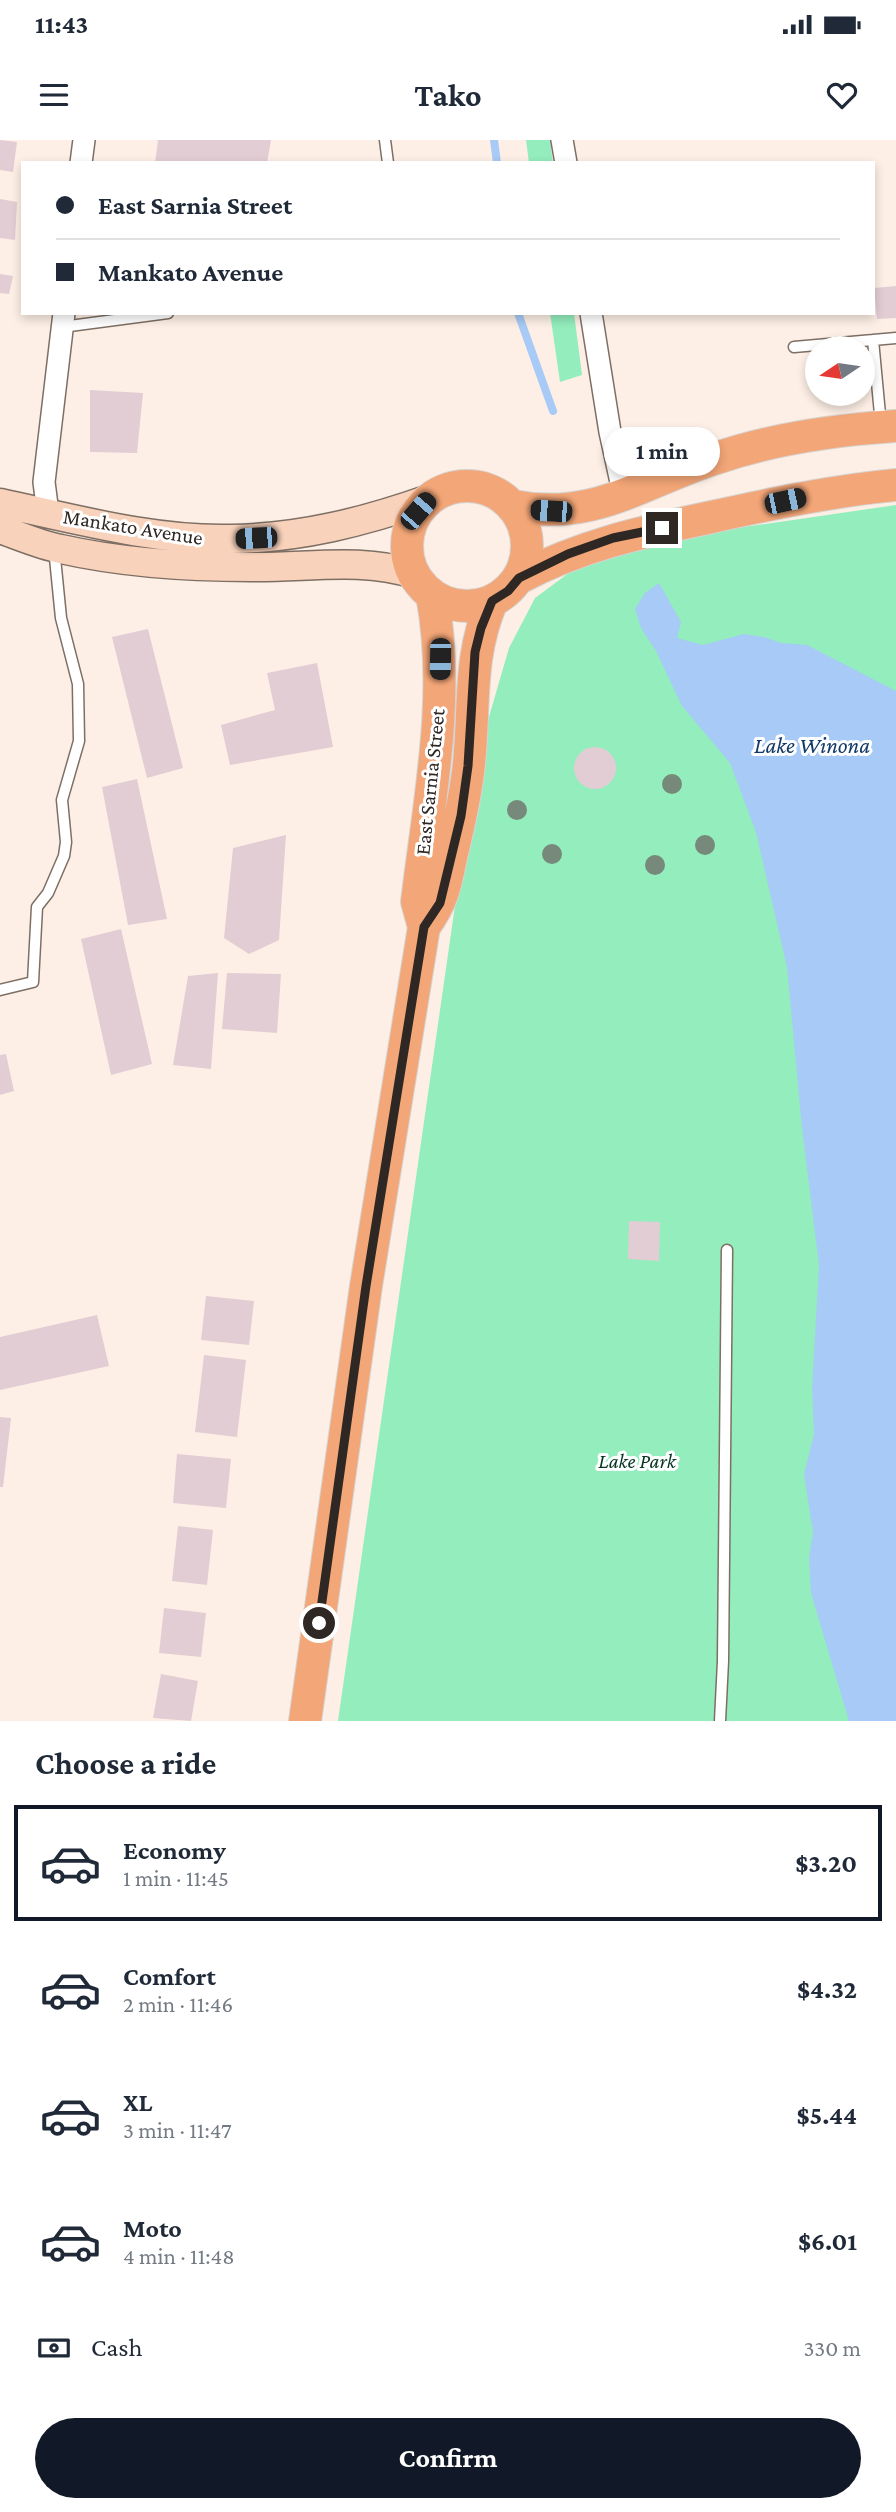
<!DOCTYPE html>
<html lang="en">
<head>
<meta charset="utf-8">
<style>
  body { margin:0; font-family:"Crimson Pro",serif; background:#f2f2f3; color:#1f2937; height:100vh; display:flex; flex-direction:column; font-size:26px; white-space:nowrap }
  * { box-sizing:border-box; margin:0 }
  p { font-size:23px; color:#747a83 }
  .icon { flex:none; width:38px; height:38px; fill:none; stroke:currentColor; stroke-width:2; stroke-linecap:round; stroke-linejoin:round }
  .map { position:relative; height:1581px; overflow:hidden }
  .sheet { display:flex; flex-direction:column; background:#fff; flex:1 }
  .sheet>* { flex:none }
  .banner { position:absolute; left:21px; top:21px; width:854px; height:154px; border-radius:0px; box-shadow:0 4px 10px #0003; display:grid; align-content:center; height:154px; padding:0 35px; background:#fff }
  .needle { width:46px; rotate:257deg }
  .fabs { position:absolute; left:805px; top:196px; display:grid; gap:14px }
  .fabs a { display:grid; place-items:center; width:70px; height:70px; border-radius:50%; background:#fff; box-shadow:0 4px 10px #0003; font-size:35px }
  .end { position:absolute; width:32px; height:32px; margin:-16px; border:9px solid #2e2723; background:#fff; box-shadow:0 0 0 4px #fff }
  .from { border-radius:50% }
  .bubble { position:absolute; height:49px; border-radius:24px; background:#fff; box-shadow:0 4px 10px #0003; font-size:23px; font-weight:700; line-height:49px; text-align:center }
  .car { position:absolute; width:21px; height:42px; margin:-21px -10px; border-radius:9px; box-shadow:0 0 5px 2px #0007; background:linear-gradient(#222 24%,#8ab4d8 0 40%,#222 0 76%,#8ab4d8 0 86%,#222 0) }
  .banner b { display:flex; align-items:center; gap:24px; height:66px; font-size:26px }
  .banner b+b { border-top:2px solid #e0e1e3 }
  .banner i { width:18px; height:18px; background:#1f2937 }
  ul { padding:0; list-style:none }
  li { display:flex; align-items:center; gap:21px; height:116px; margin:0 14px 10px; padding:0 21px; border:4px solid transparent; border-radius:0px }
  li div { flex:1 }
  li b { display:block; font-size:26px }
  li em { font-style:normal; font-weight:700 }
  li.on { border-color:#111827 }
  li>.icon { width:63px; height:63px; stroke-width:1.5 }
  h2 { padding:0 35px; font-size:32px; line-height:84px }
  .pay { display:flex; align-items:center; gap:18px; height:77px; padding:0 35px; font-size:26px }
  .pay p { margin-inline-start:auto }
  .primary-button { display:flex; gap:14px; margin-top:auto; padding:14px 35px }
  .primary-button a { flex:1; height:80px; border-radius:42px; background:#111827; color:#fff; font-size:28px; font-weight:700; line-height:80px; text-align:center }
  .status { display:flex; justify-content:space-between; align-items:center; height:49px; padding:0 35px; background:#fff; direction:ltr }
  .status svg { height:19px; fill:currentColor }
  header { display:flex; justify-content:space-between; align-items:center; height:91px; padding:0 35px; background:#fff; font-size:32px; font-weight:700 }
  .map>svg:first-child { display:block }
  .green { fill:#93edbd }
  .water { fill:#a7caf6 }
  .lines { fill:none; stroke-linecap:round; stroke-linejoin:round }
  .stream { stroke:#a7caf6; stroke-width:8 }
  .building { fill:#e2cdd4 }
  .lane-casing { stroke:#7e6f64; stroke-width:13 }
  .street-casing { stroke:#7e6f64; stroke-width:24 }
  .secondary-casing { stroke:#7e6f64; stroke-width:31 }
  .primary-casing { stroke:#d5d4d3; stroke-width:34 }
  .lane { stroke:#fff; stroke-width:10 }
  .street { stroke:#fff; stroke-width:21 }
  .secondary { stroke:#f9d2bb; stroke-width:28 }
  .primary { stroke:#f3a677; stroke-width:32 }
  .tree { fill:#76897a }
  .route { stroke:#2e2723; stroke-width:9 }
  .labels { text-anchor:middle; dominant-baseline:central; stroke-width:6; stroke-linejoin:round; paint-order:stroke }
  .street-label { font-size:21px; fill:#2e2723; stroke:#fff }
  .park-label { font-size:21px; font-style:italic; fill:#083622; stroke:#fff }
  .water-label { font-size:23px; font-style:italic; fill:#133a68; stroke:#fff }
</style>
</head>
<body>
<div class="status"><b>11:43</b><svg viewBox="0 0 49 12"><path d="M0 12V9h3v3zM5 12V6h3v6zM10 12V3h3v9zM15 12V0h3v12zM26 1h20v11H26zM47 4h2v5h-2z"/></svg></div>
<header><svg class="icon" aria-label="menu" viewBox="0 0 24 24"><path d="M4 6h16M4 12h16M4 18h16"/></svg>Tako<svg class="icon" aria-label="heart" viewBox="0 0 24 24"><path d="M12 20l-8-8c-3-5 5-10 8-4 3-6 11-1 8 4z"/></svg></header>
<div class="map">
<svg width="896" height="1581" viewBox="0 0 896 1581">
  <rect width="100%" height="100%" fill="#fdefe5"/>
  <path class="green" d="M526,0H550L553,23H529Z
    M550,173H574L582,235L560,242Z
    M896,365V1581H338L463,710L484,594L509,508L535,458L581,424L675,397Z"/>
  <path class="water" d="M659,443L681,482L677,498L703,505L744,494L764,497L781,503L807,505L896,551V1581H849L811,1453L809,1417L813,1393L804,1334L814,1294L812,1249L819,1125L802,988L787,827L756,692L730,623L682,566L656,511L641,488L635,469L645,453Z"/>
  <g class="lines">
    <path class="stream" d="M494,0L497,23
      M518,173L553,271"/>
  </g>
  <path class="building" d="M0,0L17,2L13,32L0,30Z
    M158,0H271L267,23H155Z
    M0,59L17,62L15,100L0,98Z
    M0,134L13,136L9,154L0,153Z
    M896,146V178L877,179L874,148Z
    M90,250L143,253L137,313L90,312Z
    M148,489L183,628L147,638L112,497Z
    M317,523L333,607L230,625L221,585L275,570L267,533Z
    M574 628a21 21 0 1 1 42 0a21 21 0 1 1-42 0Z
    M137,639L167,779L128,785L102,647Z
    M286,695L279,800L249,814L224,798L233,708Z
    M121,789L152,924L111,935L81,799Z
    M218,833L211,929L173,925L188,836Z
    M227,833L281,834L277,893L222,889Z
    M6,914L14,951L0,955V915Z
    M629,1081L660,1082L659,1121L628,1119Z
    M206,1156L254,1161L249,1205L201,1200Z
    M97,1175L109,1226L0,1250V1197Z
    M204,1215L246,1220L237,1297L195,1292Z
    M0,1277L11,1278L3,1347H0Z
    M177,1314L231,1319L226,1368L173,1363Z
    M178,1386L213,1390L207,1445L172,1441Z
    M164,1468L206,1473L201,1517L159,1513Z
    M161,1534L198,1541L191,1581L153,1578Z"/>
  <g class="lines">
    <g class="lane-casing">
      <path id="lane" d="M385,0L388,23
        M62,187L168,173
        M873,200L881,285
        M794,207L896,198
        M0,850L33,842L37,767L48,753L64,716L66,702L62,660L79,601L78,544L61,478L54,408
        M720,1581L723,1521L727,1110"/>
    </g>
    <g class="street-casing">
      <path id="street" d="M562,0L566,23
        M81,23L84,0
        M591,173L610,292L624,356
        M48,373L44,342L64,173"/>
    </g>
    <g class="secondary-casing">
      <path id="secondary" d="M0,363C75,379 154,401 231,399C300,398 364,382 429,359
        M0,389C20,396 40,405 61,409C123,423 188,427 251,427C307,428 360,417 414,434"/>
    </g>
    <g class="primary-casing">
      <path id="primary" d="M407 406a60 60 0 1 1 120 0a60 60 0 1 1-120 0Z
        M512,366C596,382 641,342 717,318C775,298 835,290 896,286
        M519,438C579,406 641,392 707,378C770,364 832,351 896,345
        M424,787C444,759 445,746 452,713C459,684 466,654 469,624C475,565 468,517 492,461
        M305,1581L366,1146L424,787L417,762C429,661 451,556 432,455"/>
    </g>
    <use href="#lane" class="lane"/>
    <use href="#street" class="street"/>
    <use href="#secondary" class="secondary"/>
    <use href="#primary" class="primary"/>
  </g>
  <g class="tree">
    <circle cx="672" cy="644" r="10"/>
    <circle cx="517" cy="670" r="10"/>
    <circle cx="705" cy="705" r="10"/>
    <circle cx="552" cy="714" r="10"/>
    <circle cx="655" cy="725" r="10"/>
  </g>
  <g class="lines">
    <path class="route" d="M319,1483L366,1146L424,787L440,763L461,676L468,626L475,512L481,488L492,461L508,451L519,438L568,414L613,398L662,388"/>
  </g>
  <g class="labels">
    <g class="street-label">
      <text transform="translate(133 387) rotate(9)">Mankato Avenue</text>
      <text transform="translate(430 642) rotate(-84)">East Sarnia Street</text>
    </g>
    <g class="park-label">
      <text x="637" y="1321">Lake Park</text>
    </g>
    <g class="water-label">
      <text x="812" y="605">Lake Winona</text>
    </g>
  </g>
</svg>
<div class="fabs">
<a><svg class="needle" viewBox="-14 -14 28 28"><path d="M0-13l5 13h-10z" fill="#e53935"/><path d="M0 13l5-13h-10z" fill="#747a83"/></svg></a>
</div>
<i class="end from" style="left:319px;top:1483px"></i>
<i class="end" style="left:662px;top:388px"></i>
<div class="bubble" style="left:604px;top:287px;width:116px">1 min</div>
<i class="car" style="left:785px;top:361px;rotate:78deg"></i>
<i class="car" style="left:418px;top:371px;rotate:41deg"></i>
<i class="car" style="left:551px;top:371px;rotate:274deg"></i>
<i class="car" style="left:256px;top:398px;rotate:267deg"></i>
<i class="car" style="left:440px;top:519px;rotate:181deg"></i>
<div class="banner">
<b><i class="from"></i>East Sarnia Street</b>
<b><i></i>Mankato Avenue</b>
</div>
</div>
<section class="sheet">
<h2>Choose a ride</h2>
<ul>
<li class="on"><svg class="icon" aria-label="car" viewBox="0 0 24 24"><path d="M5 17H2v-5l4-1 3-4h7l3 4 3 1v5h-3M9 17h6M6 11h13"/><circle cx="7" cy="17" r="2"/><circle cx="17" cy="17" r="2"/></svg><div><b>Economy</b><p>1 min · 11:45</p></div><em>$3.20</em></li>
<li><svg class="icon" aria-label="car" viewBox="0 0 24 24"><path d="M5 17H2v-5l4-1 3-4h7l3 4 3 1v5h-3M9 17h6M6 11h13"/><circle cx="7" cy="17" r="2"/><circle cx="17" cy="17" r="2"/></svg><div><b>Comfort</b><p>2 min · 11:46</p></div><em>$4.32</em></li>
<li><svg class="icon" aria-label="car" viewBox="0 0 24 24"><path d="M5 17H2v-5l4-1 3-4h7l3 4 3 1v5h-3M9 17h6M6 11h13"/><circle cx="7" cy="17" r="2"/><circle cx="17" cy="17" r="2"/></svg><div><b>XL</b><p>3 min · 11:47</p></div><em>$5.44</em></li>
<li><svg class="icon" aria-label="car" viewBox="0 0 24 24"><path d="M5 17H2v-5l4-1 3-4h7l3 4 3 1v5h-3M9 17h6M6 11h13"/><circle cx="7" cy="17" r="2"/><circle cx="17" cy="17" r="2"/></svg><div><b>Moto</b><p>4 min · 11:48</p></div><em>$6.01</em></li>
</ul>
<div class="pay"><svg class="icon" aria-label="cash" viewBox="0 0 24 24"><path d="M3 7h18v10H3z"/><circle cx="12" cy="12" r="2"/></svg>Cash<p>330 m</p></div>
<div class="primary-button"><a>Confirm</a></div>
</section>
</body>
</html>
